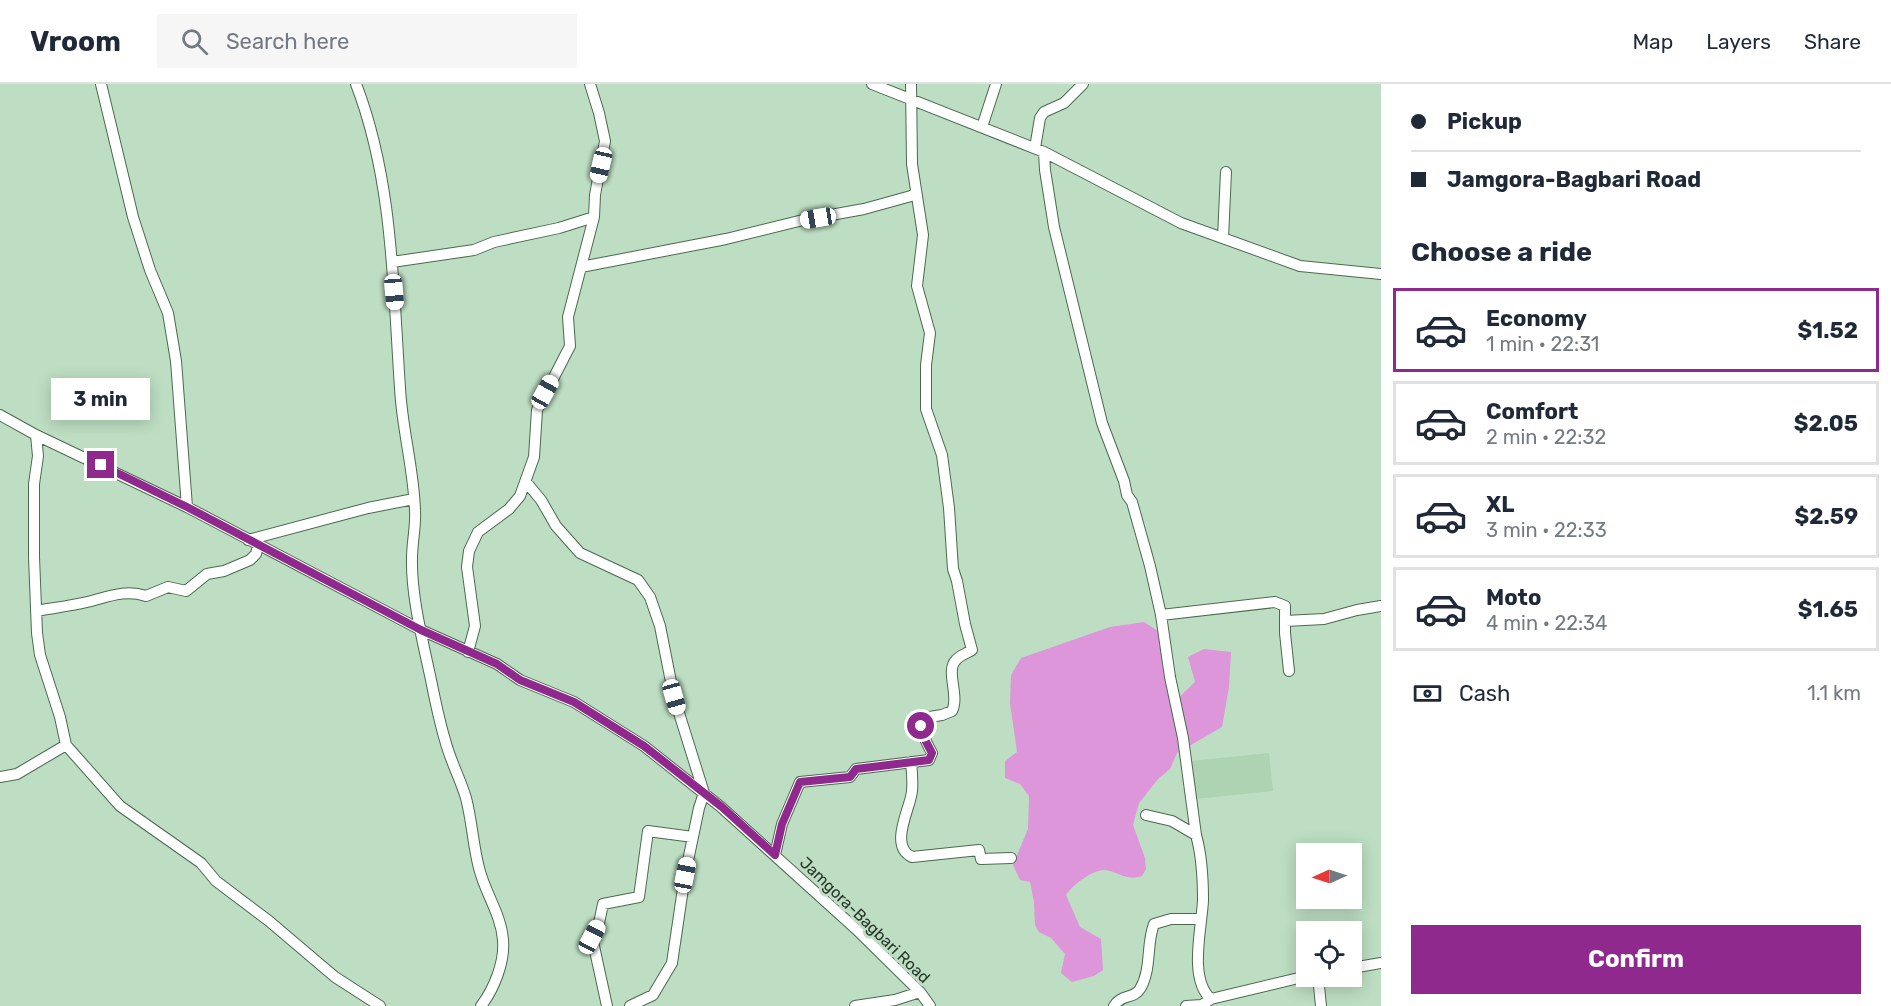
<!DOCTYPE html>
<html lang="en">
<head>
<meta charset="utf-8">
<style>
  body { margin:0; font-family:Rubik,sans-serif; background:#f6f6f7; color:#1f2937; height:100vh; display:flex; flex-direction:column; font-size:22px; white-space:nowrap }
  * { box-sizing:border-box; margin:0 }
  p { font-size:20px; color:#747a83 }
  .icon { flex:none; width:33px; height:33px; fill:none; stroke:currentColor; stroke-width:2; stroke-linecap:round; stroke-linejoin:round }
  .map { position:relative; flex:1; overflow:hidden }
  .details { display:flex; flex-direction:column; background:#fff; width:510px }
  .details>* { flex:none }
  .guide { display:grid; align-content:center; height:132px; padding:0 30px; background:#fff }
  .needle { width:39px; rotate:267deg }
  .fabs { position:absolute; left:1296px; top:759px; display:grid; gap:12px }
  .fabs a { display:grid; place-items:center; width:66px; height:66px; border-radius:0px; background:#fff; box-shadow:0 3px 15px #0003; font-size:30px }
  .end { position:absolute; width:27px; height:27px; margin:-14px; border:8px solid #90298e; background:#fff; box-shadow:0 0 0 3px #fff }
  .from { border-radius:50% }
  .bubble { position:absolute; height:42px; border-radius:0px; background:#fff; box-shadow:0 3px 15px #0003; font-size:20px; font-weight:700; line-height:42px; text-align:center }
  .car { position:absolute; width:18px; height:36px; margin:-18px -9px; border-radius:8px; box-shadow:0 0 4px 2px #0007; background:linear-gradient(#fff 24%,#345 0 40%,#fff 0 76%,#345 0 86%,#fff 0) }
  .guide b { display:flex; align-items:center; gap:21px; height:57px; font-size:22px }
  .guide b+b { border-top:2px solid #e0e1e3 }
  .guide i { width:15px; height:15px; background:#1f2937 }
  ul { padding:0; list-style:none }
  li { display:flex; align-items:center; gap:18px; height:84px; margin:0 12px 9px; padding:0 18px; border:3px solid #e0e1e3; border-radius:0px }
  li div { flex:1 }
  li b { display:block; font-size:22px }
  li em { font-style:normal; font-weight:700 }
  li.on { border-color:#90298e }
  li>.icon { width:54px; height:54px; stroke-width:1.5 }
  h2 { padding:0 30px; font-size:27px; line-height:72px }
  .pay { display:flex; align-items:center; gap:15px; height:66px; padding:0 30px; font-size:22px }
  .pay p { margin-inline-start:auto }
  .action { display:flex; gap:12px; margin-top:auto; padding:12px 30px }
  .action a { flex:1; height:69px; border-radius:0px; background:#90298e; color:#fff; font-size:24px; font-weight:700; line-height:69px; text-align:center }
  header { display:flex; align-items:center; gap:36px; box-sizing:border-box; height:84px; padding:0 30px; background:#fff; border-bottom:2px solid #e0e1e3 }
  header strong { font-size:28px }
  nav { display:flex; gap:33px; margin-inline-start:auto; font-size:21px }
  .search { width:420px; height:54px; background:#f6f6f7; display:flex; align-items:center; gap:15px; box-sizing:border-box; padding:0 21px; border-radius:0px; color:#747a83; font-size:22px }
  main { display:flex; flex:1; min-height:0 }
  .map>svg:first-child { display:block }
  .built { fill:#add3b2 }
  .green { fill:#dd96d9 }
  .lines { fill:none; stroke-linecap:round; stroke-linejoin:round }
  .minor-casing { stroke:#4c6950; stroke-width:12 }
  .minor { stroke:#fff; stroke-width:10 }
  .route { stroke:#90298e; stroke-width:8 }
  .labels { text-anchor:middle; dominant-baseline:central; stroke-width:6; stroke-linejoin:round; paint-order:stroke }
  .street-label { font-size:16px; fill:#28352a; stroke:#bddec2 }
</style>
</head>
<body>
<header>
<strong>Vroom</strong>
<div class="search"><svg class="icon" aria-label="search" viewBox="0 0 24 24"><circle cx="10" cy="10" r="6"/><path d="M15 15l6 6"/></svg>Search here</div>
<nav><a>Map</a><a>Layers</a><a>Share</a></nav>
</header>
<main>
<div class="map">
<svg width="1381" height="922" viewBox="0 0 1381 922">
  <rect width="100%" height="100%" fill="#bddec2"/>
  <path class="built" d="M1269,669L1273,707L1186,716L1182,678Z"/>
  <path class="green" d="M1144,538L1158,547L1162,560L1171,621L1195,598L1188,573L1204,565L1231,568L1229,603L1222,643L1177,669L1170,685L1158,695L1139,719L1133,741L1145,774L1146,785L1142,792C1125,797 1119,788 1105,786C1094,785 1072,801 1066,811L1080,843L1101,855L1103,886L1094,892L1072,898L1061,889L1065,870L1051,854L1039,848L1035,841L1034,818L1030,798L1020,796L1013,781L1028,745L1029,712L1020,700L1005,694V677L1017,668L1010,619L1011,591L1021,574L1110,543Z"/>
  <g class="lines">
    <g class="minor-casing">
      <path id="minor" d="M101,0L133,133L150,186L168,229L176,277L187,423
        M356,0C393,96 393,202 400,304C402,345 414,386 415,427C416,443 412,458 412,474C411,512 423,558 431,596C435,616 439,636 445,656C450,676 460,694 466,714C472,737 473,761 479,784C485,809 501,830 503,856C505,878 494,905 481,922
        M872,0L1044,68L1181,139L1300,182L1381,190
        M982,43L996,0
        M1035,64L1040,34L1044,28L1064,19L1083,0
        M1044,68L1045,86L1054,143L1102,339L1124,397L1127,411L1132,418L1150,482L1161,531L1170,593L1183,654L1196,751
        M1223,154L1226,88
        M392,178L474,166L494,158L559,144L594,133
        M581,183L726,155L803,136L864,125L911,112L916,109
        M0,331L36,351L187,423L421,546L497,580L520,596L574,618L644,662L721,723L856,845L920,908L930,922
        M36,351L38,372L34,400V473L37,549L40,571L60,633L66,661L120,722L201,779L216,797L269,837L335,893L380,922
        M526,398L541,416L556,442L580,469L638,496L650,513L660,542L674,613L704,709L699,724L685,791L672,879L653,911L630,922
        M248,456L368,424L414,415
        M36,527C53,524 70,522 87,518C108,513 125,505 146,512L168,503L186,507L207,490L224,487L250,476L256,470L258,461
        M1161,531L1275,518L1285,522V549L1289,587
        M1285,537L1324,535L1357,526L1381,522
        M468,568L475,542L467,483L469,467L478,448L509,425L520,412L534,373L537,326L570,262L568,233L594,133L595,111L605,57L599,29L590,0
        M911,678C912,688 913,698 912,707C911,723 888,762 912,773L979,766L981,775L1011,774
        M0,693L17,690L66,661
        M1146,731L1172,737L1196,751C1202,772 1203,794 1203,816C1202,843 1188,895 1211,915
        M775,771L782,740L800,698L850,693L856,685L929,676L932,669C926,658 920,647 923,634L942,631L952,627C960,612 945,587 956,576C959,572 967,569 972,566L965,540L957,497L953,485L949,424L942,371L926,325V281L930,249L917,202L923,151L912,80L911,0
        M1352,884L1381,879
        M1318,892L1321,922
        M607,922L592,853L599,839L603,820L639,813L648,747L693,753
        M855,922L895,916L920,908
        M1114,922C1121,910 1134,915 1140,905C1152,885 1146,860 1154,840L1171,835H1201
        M1186,922L1202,921L1211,915L1307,892"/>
    </g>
    <use href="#minor" class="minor"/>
  </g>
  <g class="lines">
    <path class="route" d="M101,381L187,423L421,546L497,580L520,596L574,618L644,662L722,723L775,771L782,740L800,698L850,693L856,685L929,676L932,669L924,654L921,642"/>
  </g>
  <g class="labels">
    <g class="street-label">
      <text transform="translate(865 836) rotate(44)">Jamgora-Bagbari Road</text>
    </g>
  </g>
</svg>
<div class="fabs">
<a><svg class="needle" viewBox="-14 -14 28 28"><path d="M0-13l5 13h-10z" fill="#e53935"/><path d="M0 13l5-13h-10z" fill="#747a83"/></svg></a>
<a><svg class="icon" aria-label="locate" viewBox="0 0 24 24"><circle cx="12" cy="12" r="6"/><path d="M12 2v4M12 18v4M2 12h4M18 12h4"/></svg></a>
</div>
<i class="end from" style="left:921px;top:642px"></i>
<i class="end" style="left:101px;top:381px"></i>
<div class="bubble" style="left:51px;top:294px;width:99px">3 min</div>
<i class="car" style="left:601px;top:81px;rotate:193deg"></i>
<i class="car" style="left:818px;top:134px;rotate:261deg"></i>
<i class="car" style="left:394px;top:208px;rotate:175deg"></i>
<i class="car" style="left:545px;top:308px;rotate:29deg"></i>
<i class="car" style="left:674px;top:613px;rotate:164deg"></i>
<i class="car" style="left:685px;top:791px;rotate:11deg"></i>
<i class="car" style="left:592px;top:853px;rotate:28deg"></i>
</div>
<section class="details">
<div class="guide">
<b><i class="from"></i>Pickup</b>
<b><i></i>Jamgora-Bagbari Road</b>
</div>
<h2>Choose a ride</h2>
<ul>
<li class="on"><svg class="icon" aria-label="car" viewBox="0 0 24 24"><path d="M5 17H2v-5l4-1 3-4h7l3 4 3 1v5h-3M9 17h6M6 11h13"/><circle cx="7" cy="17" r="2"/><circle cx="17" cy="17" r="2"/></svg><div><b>Economy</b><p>1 min · 22:31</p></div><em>$1.52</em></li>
<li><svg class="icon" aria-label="car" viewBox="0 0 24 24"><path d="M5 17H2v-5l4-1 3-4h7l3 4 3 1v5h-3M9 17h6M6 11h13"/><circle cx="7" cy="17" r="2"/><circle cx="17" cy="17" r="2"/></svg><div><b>Comfort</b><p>2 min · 22:32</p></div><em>$2.05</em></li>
<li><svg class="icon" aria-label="car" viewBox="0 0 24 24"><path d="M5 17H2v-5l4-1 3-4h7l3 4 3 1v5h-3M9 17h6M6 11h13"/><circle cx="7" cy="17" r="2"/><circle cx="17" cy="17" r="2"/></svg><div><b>XL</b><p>3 min · 22:33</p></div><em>$2.59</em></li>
<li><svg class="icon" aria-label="car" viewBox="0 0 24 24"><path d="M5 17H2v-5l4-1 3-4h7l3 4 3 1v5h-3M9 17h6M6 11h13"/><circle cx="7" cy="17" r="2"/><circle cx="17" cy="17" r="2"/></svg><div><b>Moto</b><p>4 min · 22:34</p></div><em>$1.65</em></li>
</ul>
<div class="pay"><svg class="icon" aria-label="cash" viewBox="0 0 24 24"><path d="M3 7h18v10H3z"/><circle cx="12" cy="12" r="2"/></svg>Cash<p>1.1 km</p></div>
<div class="action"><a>Confirm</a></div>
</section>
</main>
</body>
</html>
